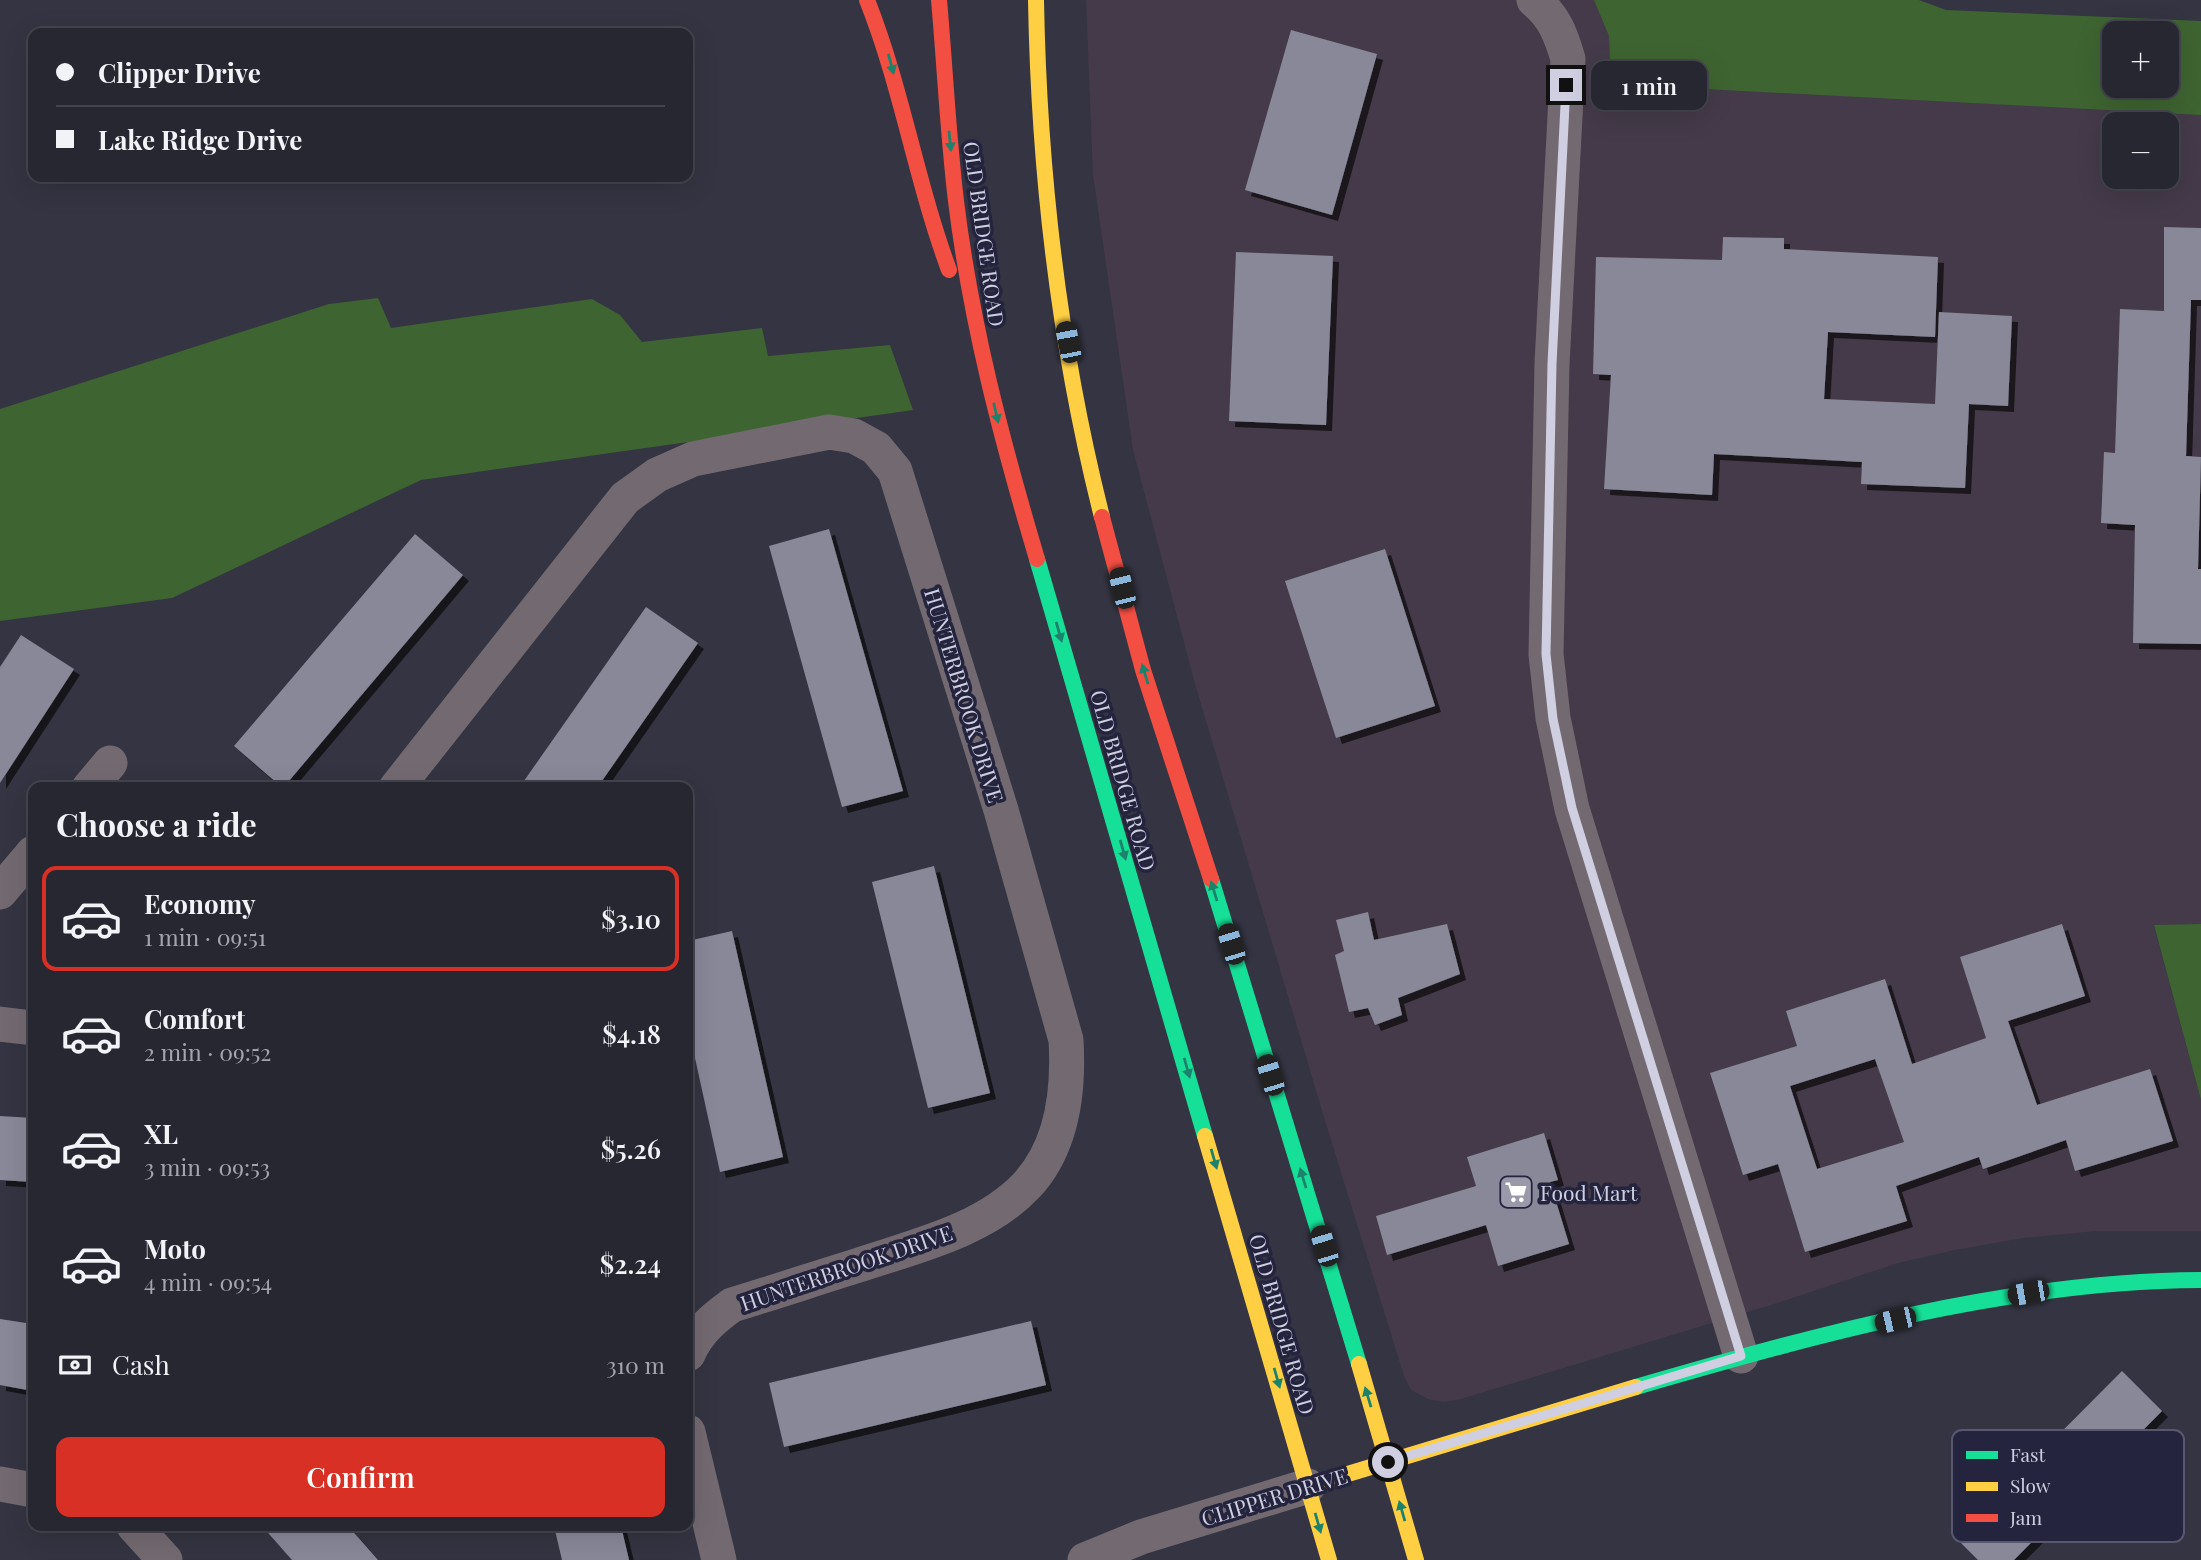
<!DOCTYPE html>
<html lang="en">
<head>
<meta charset="utf-8">
<style>
  body { margin:0; font-family:"Playfair Display",serif; background:#2f2f3a; color:#f1f3f6; height:100vh; display:flex; flex-direction:column; font-size:26px; white-space:nowrap }
  * { box-sizing:border-box; margin:0 }
  p { font-size:23px; color:#a4a5ac }
  .icon { flex:none; width:38px; height:38px; fill:none; stroke:currentColor; stroke-width:2; stroke-linecap:round; stroke-linejoin:round }
  .map { position:relative; flex:1; overflow:hidden }
  .side { position:absolute; left:28px; top:782px; width:665px; height:749px; display:flex; flex-direction:column; background:#272732; border-radius:14px; box-shadow:0 7px 28px #0002,0 0 0 2px #43444d }
  .side>* { flex:none }
  .hud { position:absolute; left:28px; top:28px; width:665px; height:154px; border-radius:14px; box-shadow:0 7px 28px #0002,0 0 0 2px #43444d; display:grid; align-content:center; height:154px; padding:0 28px; background:#272732 }
  .buttons { position:absolute; left:2102px; top:21px; display:grid; gap:14px }
  .buttons a { display:grid; place-items:center; width:77px; height:77px; border-radius:14px; background:#272732; box-shadow:0 7px 28px #0002,0 0 0 2px #43444d; font-size:35px }
  .end { position:absolute; width:32px; height:32px; margin:-16px; border:9px solid #cfcfe1; background:#111; box-shadow:0 0 0 4px #111 }
  .from { border-radius:50% }
  .bubble { position:absolute; height:49px; border-radius:14px; background:#272732; box-shadow:0 7px 28px #0002,0 0 0 2px #43444d; font-size:23px; font-weight:600; line-height:49px; text-align:center }
  .car { position:absolute; width:21px; height:42px; margin:-21px -10px; border-radius:9px; box-shadow:0 0 5px 2px #0007; background:linear-gradient(#222 24%,#8ab4d8 0 40%,#222 0 76%,#8ab4d8 0 86%,#222 0) }
  .hud b { display:flex; align-items:center; gap:24px; height:66px; font-size:26px }
  .hud b+b { border-top:2px solid #43444d }
  .hud i { width:18px; height:18px; background:#f1f3f6 }
  ul { padding:0; list-style:none }
  li { display:flex; align-items:center; gap:21px; height:105px; margin:0 14px 10px; padding:0 14px; border:4px solid transparent; border-radius:14px }
  li div { flex:1 }
  li b { display:block; font-size:26px }
  li em { font-style:normal; font-weight:600 }
  li.current { border-color:#d93025 }
  li>.icon { width:63px; height:63px; stroke-width:1.5 }
  h2 { padding:0 28px; font-size:32px; line-height:84px }
  .pay { display:flex; align-items:center; gap:18px; height:77px; padding:0 28px; font-size:26px }
  .pay p { margin-inline-start:auto }
  .action { display:flex; gap:14px; margin-top:auto; padding:14px 28px }
  .action a { flex:1; height:80px; border-radius:14px; background:#d93025; color:#fff; font-size:28px; font-weight:600; line-height:80px; text-align:center }
  .map>svg:first-child { display:block }
  .commercial { fill:#443a49; fill-rule:evenodd }
  .forest { fill:#3e6431; fill-rule:evenodd }
  .building { fill:#889; fill-rule:evenodd; filter:url(#shadow) }
  .lines { fill:none; stroke-linecap:round; stroke-linejoin:round }
  .street { stroke:#736a71; stroke-width:35 }
  .fast { stroke:#16e098; stroke-width:16 }
  .slow { stroke:#ffcf43; stroke-width:16 }
  .jam { stroke:#f24e42; stroke-width:16 }
  .oneway { fill:#1d826b }
  .route { stroke:#cfcfe1; stroke-width:9 }
  .labels { text-anchor:middle; dominant-baseline:central; stroke-width:7; stroke-linejoin:round; paint-order:stroke }
  .street-label { font-size:21px; fill:#cfcfe1; stroke:#24243e }
  .poi-label { font-size:21px; fill:#cfcfe1; stroke:#24243e; text-anchor:start }
  .key { fill:#24243e; stroke:#57576f; stroke-width:2 }
  .key-label { font-size:19px; fill:#cfcfe1 }
</style>
</head>
<body>
<div class="map">
<svg width="2201" height="1560" viewBox="0 0 2201 1560">
  <defs>
    <filter id="shadow"><feDropShadow dx="6" dy="6" stdDeviation="0" flood-color="#0009"/></filter>
  </defs>
  <rect width="100%" height="100%" fill="#343442"/>
  <path class="commercial" d="M1086,0H1655L1650,65L2201,101V924L2154,926L2201,1100V1231H2096L2023,1238L1955,1250L1898,1263L1768,1306L1461,1399L1444,1402L1428,1399L1411,1390L1404,1376L1326,1124L1195,684L1133,450L1093,175ZM2114,124H2166V177H2114Z"/>
  <path class="forest" d="M1594,0H1919L1946,10L2201,21V115L1611,84L1609,36ZM2114,33H2166V86H2114Z
    M378,298L391,328L592,299L620,315L642,342L762,328L768,356L890,345L913,410L421,480L172,598L0,621V409L329,304Z
    M2201,924V1100L2154,925Z"/>
  <path class="building" d="M1291,30L1377,54L1332,215L1245,190Z
    M2164,227L2201,228V300H2191L2186,456L2201,457L2198,569H2201V644L2133,643L2135,525L2101,523L2104,452L2115,453L2120,309L2164,311Z
    M1723,237L1784,238V249L1938,257L1935,337L1828,332L1824,399L1935,404L1939,312L2012,316L2008,406L1969,404L1965,488L1861,484L1862,462L1714,454L1712,495L1604,489L1611,375L1593,374L1596,257L1722,260Z
    M1236,252L1333,256L1326,425L1229,421Z
    M829,529L903,791L842,807L769,546Z
    M415,534L463,575L283,788L234,746Z
    M1385,549L1435,706L1336,738L1285,581Z
    M646,607L698,643L597,788H519Z
    M21,635L74,669L0,783V667Z
    M934,866L990,1093L928,1108L872,882Z
    M1368,912L1374,940L1447,924L1460,974L1398,998L1402,1015L1375,1025L1368,1008L1349,1012L1335,955L1344,951L1336,920Z
    M2062,924L2085,996L2008,1021L2037,1105L2150,1069L2173,1141L2075,1171L2066,1140L1983,1169L1979,1157L1896,1186L1907,1221L1805,1252L1778,1164L1743,1175L1710,1073L1797,1046L1786,1011L1885,979L1912,1064L1986,1038L1960,957ZM1875,1059L1904,1142L1817,1169L1790,1086Z
    M732,931L783,1157L720,1172L688,1026V941Z
    M0,1116L33,1118V1182L0,1180Z
    M1544,1133L1558,1180L1550,1182L1569,1244L1498,1266L1486,1225L1387,1255L1376,1216L1476,1186L1467,1157Z
    M0,1319L33,1324V1391L0,1385Z
    M1031,1321L1046,1385L784,1447L769,1383Z
    M2122,1371L2162,1411L2014,1560H1978L1956,1538Z
    M262,1526H348L378,1560H292Z
    M554,1526H621L629,1560H562Z"/>
  <g class="lines">
    <path class="street" d="M1534,0C1554,16 1561,35 1568,59L1552,364L1546,654L1553,718L1572,809L1741,1356
      M89,788L110,763
      M396,788L625,498L657,475L693,459L829,432L854,436L876,448L895,471L1001,810L1066,1040C1069,1090 1063,1146 1027,1185C985,1230 916,1246 859,1265C817,1278 775,1292 732,1305C713,1319 698,1331 688,1354
      M0,892L33,853
      M0,1024L33,1028
      M688,1432L719,1560
      M0,1484L33,1490
      M134,1526L165,1560
      M1085,1560L1141,1537L1308,1486"/>
    <path class="fast" d="M1037,559L1205,1136
      M1211,879L1359,1364
      M1636,1387C1819,1334 2009,1281 2201,1280"/>
    <path class="slow" d="M1036,0C1039,174 1059,347 1102,517
      M1205,1136L1329,1560
      M1359,1364L1416,1560
      M1308,1486L1636,1387"/>
    <path class="jam" d="M867,0C902,88 916,181 949,270
      M939,0C945,67 948,135 956,201C971,324 1002,441 1037,559
      M1102,517L1143,670L1211,879"/>
  </g>
  <defs><path id="oneway-solid" d="M-6-.8H1V-3.2L6.5 0L1 3.2V.8H-6Z" transform="scale(1.75)"/></defs>
  <g class="oneway">
    <use href="#oneway-solid" transform="translate(891 64) rotate(75)"/>
    <use href="#oneway-solid" transform="translate(950 141) rotate(84)"/>
    <use href="#oneway-solid" transform="translate(996 413) rotate(77)"/>
    <use href="#oneway-solid" transform="translate(1059 632) rotate(74)"/>
    <use href="#oneway-solid" transform="translate(1145 674) rotate(-107)"/>
    <use href="#oneway-solid" transform="translate(1123 850) rotate(74)"/>
    <use href="#oneway-solid" transform="translate(1214 891) rotate(-107)"/>
    <use href="#oneway-solid" transform="translate(1187 1068) rotate(74)"/>
    <use href="#oneway-solid" transform="translate(1214 1159) rotate(74)"/>
    <use href="#oneway-solid" transform="translate(1303 1178) rotate(-107)"/>
    <use href="#oneway-solid" transform="translate(1277 1378) rotate(74)"/>
    <use href="#oneway-solid" transform="translate(1368 1397) rotate(-107)"/>
    <use href="#oneway-solid" transform="translate(1402 1511) rotate(-106)"/>
    <use href="#oneway-solid" transform="translate(1318 1523) rotate(74)"/>
  </g>
  <g class="lines">
    <path class="route" d="M1388,1462L1741,1356L1572,808L1553,719L1546,654L1552,364L1566,85"/>
  </g>
  <defs>
    <g id="supermarket-square" transform="scale(1.75)"><rect x="-9" y="-9" width="18" height="18" rx="4" fill="#9999a9" stroke="#24243e"/><path d="M-6-5.5h2.5l.6 2H6L4.5 2H-2.5L-4.4-4H-6ZM-1.5 3.2a1.3 1.3 0 1 0 .1 0ZM3 3.2a1.3 1.3 0 1 0 .1 0Z" fill="#fff"/></g>
  </defs>
  <g fill-rule="evenodd">
    <use href="#supermarket-square" x="1516" y="1192"/>
  </g>
  <g class="labels">
    <g class="street-label">
      <text transform="translate(985 234) rotate(82)">OLD BRIDGE ROAD</text>
      <text transform="translate(965 695) rotate(73)">HUNTERBROOK DRIVE</text>
      <text transform="translate(1124 780) rotate(74)">OLD BRIDGE ROAD</text>
      <text transform="translate(846 1267) rotate(-19)">HUNTERBROOK DRIVE</text>
      <text transform="translate(1283 1324) rotate(74)">OLD BRIDGE ROAD</text>
      <text transform="translate(1274 1496) rotate(-17)">CLIPPER DRIVE</text>
    </g>
    <g class="poi-label">
      <text x="1540" y="1192">Food Mart</text>
    </g>
  </g>
  <rect x="1952" y="1430" width="232" height="112" rx="10" class="key"/>
  <rect x="1966" y="1451" width="32" height="8" fill="#16e098"/>
  <rect x="1966" y="1482" width="32" height="9" fill="#ffcf43"/>
  <rect x="1966" y="1514" width="32" height="8" fill="#f24e42"/>
  <g class="key-label">
    <text x="2010" y="1462">Fast</text>
    <text x="2010" y="1493">Slow</text>
    <text x="2010" y="1525">Jam</text>
  </g>
</svg>
<div class="buttons">
<a>+</a>
<a>−</a>
</div>
<i class="end from" style="left:1388px;top:1462px"></i>
<i class="end" style="left:1566px;top:85px"></i>
<div class="bubble" style="left:1591px;top:61px;width:116px">1 min</div>
<i class="car" style="left:1068px;top:342px;rotate:349deg"></i>
<i class="car" style="left:1122px;top:588px;rotate:346deg"></i>
<i class="car" style="left:1231px;top:944px;rotate:343deg"></i>
<i class="car" style="left:1270px;top:1075px;rotate:343deg"></i>
<i class="car" style="left:1324px;top:1246px;rotate:343deg"></i>
<i class="car" style="left:2028px;top:1293px;rotate:260deg"></i>
<i class="car" style="left:1895px;top:1320px;rotate:257deg"></i>
<div class="hud">
<b><i class="from"></i>Clipper Drive</b>
<b><i></i>Lake Ridge Drive</b>
</div>
<section class="side">
<h2>Choose a ride</h2>
<ul>
<li class="current"><svg class="icon" aria-label="car" viewBox="0 0 24 24"><path d="M5 17H2v-5l4-1 3-4h7l3 4 3 1v5h-3M9 17h6M6 11h13"/><circle cx="7" cy="17" r="2"/><circle cx="17" cy="17" r="2"/></svg><div><b>Economy</b><p>1 min · 09:51</p></div><em>$3.10</em></li>
<li><svg class="icon" aria-label="car" viewBox="0 0 24 24"><path d="M5 17H2v-5l4-1 3-4h7l3 4 3 1v5h-3M9 17h6M6 11h13"/><circle cx="7" cy="17" r="2"/><circle cx="17" cy="17" r="2"/></svg><div><b>Comfort</b><p>2 min · 09:52</p></div><em>$4.18</em></li>
<li><svg class="icon" aria-label="car" viewBox="0 0 24 24"><path d="M5 17H2v-5l4-1 3-4h7l3 4 3 1v5h-3M9 17h6M6 11h13"/><circle cx="7" cy="17" r="2"/><circle cx="17" cy="17" r="2"/></svg><div><b>XL</b><p>3 min · 09:53</p></div><em>$5.26</em></li>
<li><svg class="icon" aria-label="car" viewBox="0 0 24 24"><path d="M5 17H2v-5l4-1 3-4h7l3 4 3 1v5h-3M9 17h6M6 11h13"/><circle cx="7" cy="17" r="2"/><circle cx="17" cy="17" r="2"/></svg><div><b>Moto</b><p>4 min · 09:54</p></div><em>$2.24</em></li>
</ul>
<div class="pay"><svg class="icon" aria-label="cash" viewBox="0 0 24 24"><path d="M3 7h18v10H3z"/><circle cx="12" cy="12" r="2"/></svg>Cash<p>310 m</p></div>
<div class="action"><a>Confirm</a></div>
</section>
</div>
</body>
</html>
